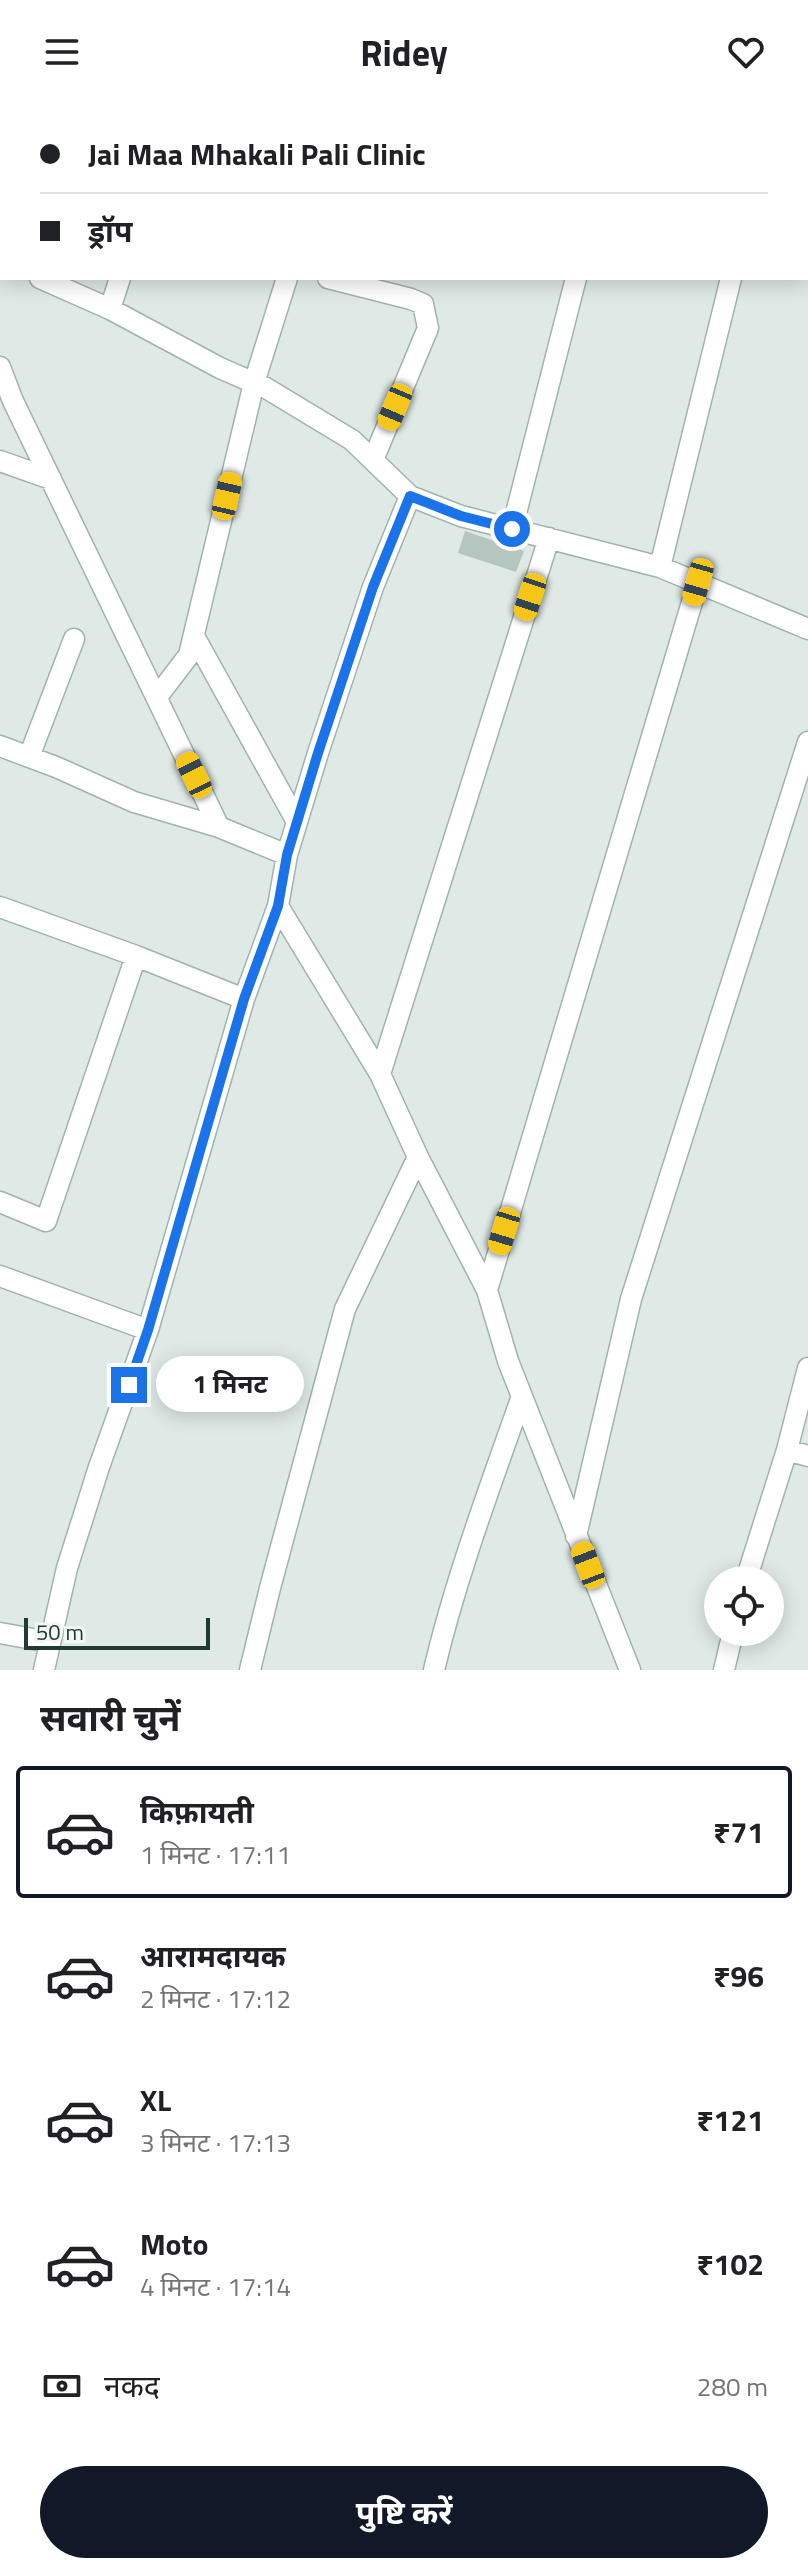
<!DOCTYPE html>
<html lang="hi">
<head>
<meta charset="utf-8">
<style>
  body { margin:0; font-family:"Titillium Web","Noto Sans Devanagari",sans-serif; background:#f6f6f6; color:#202124; height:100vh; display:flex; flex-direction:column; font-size:30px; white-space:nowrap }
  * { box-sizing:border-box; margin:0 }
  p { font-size:26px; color:#757577 }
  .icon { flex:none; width:44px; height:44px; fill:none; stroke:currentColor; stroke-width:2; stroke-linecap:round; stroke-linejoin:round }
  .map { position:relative; height:1566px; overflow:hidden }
  .drawer { display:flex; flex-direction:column; background:#fff; flex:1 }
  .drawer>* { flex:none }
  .banner { position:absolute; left:0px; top:0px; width:808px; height:176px; box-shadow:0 4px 20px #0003; display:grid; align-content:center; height:176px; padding:0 40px; background:#fff }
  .controls { position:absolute; left:704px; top:1462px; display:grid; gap:16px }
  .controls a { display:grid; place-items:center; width:80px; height:80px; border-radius:50%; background:#fff; box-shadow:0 4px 20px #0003; font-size:40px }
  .scale { position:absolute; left:24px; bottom:20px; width:186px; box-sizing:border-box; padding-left:8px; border:4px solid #203a35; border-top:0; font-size:22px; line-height:28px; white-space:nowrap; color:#203a35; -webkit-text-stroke:6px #f0f7f4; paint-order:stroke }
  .end { position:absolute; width:36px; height:36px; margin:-18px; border:10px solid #1a73e8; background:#fff; box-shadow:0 0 0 4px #fff }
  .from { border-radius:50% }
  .bubble { position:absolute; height:56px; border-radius:28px; background:#fff; box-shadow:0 4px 20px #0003; font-size:26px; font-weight:700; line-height:56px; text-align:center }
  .car { position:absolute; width:24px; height:48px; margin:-24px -12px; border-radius:10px; box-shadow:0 0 6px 2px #0007; background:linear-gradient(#f5c518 24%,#345 0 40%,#f5c518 0 76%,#345 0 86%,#f5c518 0) }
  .banner b { display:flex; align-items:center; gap:28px; height:76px; font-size:30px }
  .banner b+b { border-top:2px solid #e0e0e0 }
  .banner i { width:20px; height:20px; background:#202124 }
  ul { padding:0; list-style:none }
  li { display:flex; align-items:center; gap:24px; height:132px; margin:0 16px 12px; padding:0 24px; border:4px solid transparent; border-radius:8px }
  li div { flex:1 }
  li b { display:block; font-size:30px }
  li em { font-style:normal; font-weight:700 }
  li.active { border-color:#111827 }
  li>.icon { width:72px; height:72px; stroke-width:1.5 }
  h2 { padding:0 40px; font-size:36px; line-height:96px }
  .pay { display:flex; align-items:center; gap:20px; height:88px; padding:0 40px; font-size:30px }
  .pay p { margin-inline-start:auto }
  .primary-button { display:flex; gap:16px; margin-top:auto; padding:16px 40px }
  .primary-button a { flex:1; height:92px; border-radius:48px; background:#111827; color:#fff; font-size:32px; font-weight:700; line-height:92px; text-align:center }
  header { display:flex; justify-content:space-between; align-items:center; height:104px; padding:0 40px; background:#fff; font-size:36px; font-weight:700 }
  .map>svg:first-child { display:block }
  .building { fill:#b5c5bf }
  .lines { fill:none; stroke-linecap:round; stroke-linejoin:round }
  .minor-casing { stroke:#a2b2ad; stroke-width:23 }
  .minor { stroke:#fff; stroke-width:20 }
  .route { stroke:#1a73e8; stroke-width:10 }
</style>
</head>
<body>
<header><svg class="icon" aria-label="menu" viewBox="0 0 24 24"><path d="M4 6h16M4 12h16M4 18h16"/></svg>Ridey<svg class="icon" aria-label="heart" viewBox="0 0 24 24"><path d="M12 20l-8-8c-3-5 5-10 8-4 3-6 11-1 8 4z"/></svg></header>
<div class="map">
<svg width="808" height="1566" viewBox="0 0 808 1566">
  <rect width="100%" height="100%" fill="#dfeae6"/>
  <path class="building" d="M465,427L524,447L516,468L458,449Z"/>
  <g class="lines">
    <g class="minor-casing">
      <path id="minor" d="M311,0L318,2
        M641,0L652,2
        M177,2V0
        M342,2L343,0
        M575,2V0
        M769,2V0
        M806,147H808
        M0,155L2,156
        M40,174L110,205L220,264L266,284L352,336L410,392L461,412L660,463L808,525
        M328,174L411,195L423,200L428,224L373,356
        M110,205L120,174
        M0,263L13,297L219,723L287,751
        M0,357L51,375
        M512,425L576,174
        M660,463L731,174
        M194,532L297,718
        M157,593L189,551L254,279L287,174
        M0,642L56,663L134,698L219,723
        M29,653L74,535
        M278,802L380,970L418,1053L487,1186L508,1257L630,1566
        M0,803L136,852L244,895
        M380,970L549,434
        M0,1098L46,1117L136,852
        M0,1172L148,1226
        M487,1186L698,478
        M787,1346L808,1352
        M576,1432L631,1195L808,638
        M746,1476L787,1346L808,1264
        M0,1529L50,1538
        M44,1566L67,1464L99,1363L148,1226L244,895L278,802L287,751L318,649L373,483L410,392
        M250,1566L270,1484L345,1205L418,1053
        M434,1566C456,1473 490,1383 522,1292
        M724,1566L733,1528"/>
    </g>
    <use href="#minor" class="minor"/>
  </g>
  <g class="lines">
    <path class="route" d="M129,1281L148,1226L244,895L278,802L287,751L318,649L373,483L410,392L461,412L512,425"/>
  </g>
</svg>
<div class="controls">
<a><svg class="icon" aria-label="locate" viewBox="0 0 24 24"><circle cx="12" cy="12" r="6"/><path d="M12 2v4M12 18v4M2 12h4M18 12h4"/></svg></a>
</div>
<div class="scale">50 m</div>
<i class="end from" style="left:512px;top:425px"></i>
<i class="end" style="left:129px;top:1281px"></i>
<div class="bubble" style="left:156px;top:1252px;width:148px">1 मिनट</div>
<i class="car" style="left:395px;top:303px;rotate:203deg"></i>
<i class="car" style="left:227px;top:392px;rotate:13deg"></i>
<i class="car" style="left:698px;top:478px;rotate:196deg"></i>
<i class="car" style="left:530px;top:493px;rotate:198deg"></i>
<i class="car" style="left:194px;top:671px;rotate:334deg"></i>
<i class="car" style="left:504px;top:1127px;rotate:197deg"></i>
<i class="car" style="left:588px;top:1461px;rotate:339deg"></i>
<div class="banner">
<b><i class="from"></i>Jai Maa Mhakali Pali Clinic</b>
<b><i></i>ड्रॉप</b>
</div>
</div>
<section class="drawer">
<h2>सवारी चुनें</h2>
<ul>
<li class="active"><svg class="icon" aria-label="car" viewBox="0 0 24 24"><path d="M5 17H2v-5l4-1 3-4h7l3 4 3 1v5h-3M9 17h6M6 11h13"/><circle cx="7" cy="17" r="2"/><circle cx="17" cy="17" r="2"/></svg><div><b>किफ़ायती</b><p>1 मिनट · 17:11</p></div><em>₹71</em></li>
<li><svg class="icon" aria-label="car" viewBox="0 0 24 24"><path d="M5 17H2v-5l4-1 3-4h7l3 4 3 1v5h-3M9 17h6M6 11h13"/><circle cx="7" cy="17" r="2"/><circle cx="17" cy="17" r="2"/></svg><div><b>आरामदायक</b><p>2 मिनट · 17:12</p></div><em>₹96</em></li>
<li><svg class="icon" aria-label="car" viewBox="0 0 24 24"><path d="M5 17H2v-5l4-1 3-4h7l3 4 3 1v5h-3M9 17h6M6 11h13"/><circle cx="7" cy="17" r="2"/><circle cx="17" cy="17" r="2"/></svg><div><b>XL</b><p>3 मिनट · 17:13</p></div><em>₹121</em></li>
<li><svg class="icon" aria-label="car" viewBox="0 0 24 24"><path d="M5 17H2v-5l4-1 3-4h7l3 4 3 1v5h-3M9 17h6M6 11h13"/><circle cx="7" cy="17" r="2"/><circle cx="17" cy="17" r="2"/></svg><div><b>Moto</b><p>4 मिनट · 17:14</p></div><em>₹102</em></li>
</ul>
<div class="pay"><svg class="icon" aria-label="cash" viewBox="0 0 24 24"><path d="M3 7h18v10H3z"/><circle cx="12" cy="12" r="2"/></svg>नकद<p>280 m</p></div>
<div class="primary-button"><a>पुष्टि करें</a></div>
</section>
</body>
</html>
